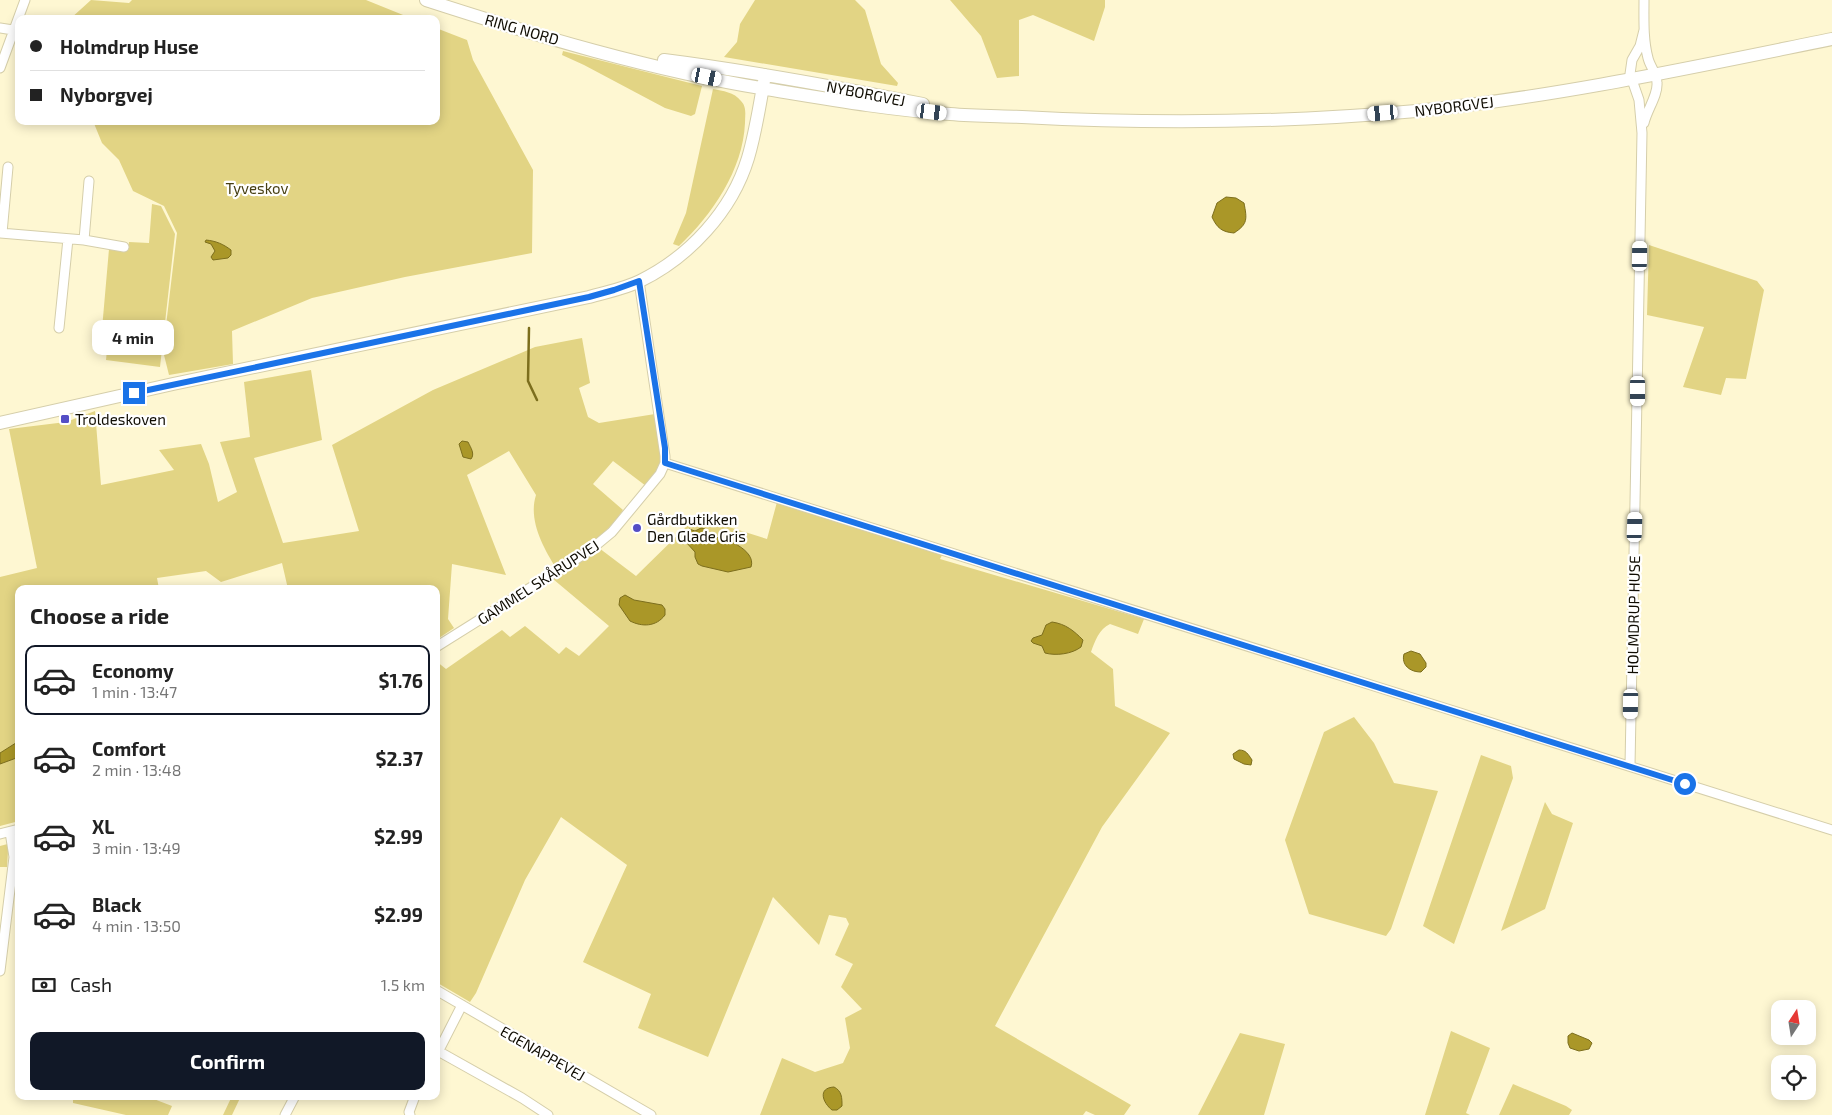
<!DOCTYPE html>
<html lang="en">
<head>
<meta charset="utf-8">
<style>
  body { margin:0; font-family:"Exo 2",sans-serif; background:#f2f2f2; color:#222; height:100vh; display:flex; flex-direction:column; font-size:19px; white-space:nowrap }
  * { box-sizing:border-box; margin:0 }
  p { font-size:16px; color:#767676 }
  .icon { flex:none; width:28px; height:28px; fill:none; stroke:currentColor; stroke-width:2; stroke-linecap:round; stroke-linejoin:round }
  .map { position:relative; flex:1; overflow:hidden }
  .panel { position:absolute; left:15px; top:585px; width:425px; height:515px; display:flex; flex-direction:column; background:#fff; border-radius:10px; box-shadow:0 2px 12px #0003 }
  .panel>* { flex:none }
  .top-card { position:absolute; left:15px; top:15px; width:425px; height:110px; border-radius:10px; box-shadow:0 2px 12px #0003; display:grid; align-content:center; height:110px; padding:0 15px; background:#fff }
  .needle { width:32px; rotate:12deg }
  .tools { position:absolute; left:1771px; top:1000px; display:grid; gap:10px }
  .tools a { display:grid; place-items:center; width:45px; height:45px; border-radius:10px; background:#fff; box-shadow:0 2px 12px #0003; font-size:25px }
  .end { position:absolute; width:22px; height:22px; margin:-11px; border:6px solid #1a73e8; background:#fff; box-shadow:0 0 0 2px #fff }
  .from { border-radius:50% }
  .bubble { position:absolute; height:35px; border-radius:10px; background:#fff; box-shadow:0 2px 12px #0003; font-size:16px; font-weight:700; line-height:35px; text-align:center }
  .car { position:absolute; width:15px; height:30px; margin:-15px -8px; border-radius:6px; box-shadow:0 0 4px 1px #0007; background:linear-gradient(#fff 24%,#345 0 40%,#fff 0 76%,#345 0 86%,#fff 0) }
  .top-card b { display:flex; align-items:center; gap:18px; height:48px; font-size:19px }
  .top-card b+b { border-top:1px solid #e0e0e0 }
  .top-card i { width:12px; height:12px; background:#222 }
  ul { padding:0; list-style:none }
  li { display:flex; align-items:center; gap:15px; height:70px; margin:0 10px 8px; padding:0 5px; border:2px solid transparent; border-radius:10px }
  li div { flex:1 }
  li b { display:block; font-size:19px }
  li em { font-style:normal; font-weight:700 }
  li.on { border-color:#111827 }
  li>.icon { width:45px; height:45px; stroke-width:1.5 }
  h2 { padding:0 15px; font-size:22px; line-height:60px }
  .pay { display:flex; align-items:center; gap:12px; height:55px; padding:0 15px; font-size:19px }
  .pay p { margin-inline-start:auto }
  .primary-button { display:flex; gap:10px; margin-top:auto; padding:10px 15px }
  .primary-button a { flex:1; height:58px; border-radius:10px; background:#111827; color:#fff; font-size:20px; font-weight:700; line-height:58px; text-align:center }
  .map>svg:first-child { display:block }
  .green { fill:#e2d484 }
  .water { fill:#aa9728; stroke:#7c6e1d }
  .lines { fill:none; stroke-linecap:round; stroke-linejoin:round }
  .stream { stroke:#7c6e1d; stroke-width:2.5 }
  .street-casing { stroke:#d5ceaa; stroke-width:11 }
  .secondary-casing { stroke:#d5ceaa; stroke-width:14 }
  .street { stroke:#fff; stroke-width:9 }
  .secondary { stroke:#fff; stroke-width:12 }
  .route { stroke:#1a73e8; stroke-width:6 }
  .poi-dot { fill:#544ec6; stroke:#fff; stroke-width:2 }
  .labels { text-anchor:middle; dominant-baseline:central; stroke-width:4.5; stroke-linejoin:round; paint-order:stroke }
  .street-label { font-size:15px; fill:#100d03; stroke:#fff }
  .park-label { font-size:15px; fill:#463e12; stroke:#fff }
  .poi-label { font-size:15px; fill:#100d03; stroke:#fff; text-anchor:start }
</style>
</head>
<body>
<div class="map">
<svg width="1832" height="1115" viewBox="0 0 1832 1115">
  <rect width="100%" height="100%" fill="#fef7d2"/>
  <path class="green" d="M91,0L129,3L132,0H366L413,19H70Z
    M755,0H855L865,10L881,64L898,83L897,86L724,57L737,42L740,24Z
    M950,0H1105V7L1094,41L1033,15L1019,20V76L997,78L981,36Z
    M436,28L467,40L473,60L533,170L532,253L405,277L312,298L232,331L233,364L169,375L163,351L177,233L164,206L133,191L119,160L102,143L93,121H436Z
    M563,51L702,86L695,114L691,116L665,108L584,65L562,55Z
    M713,89C723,91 734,92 741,101C747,107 745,115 745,123C743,170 712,215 679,246L673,244L686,213Z
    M152,204L161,206L175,234L160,367L106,360L109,329H102L109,249L128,251L129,242L149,243Z
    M1649,245L1757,281L1764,290L1746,379L1726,378L1721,395L1683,387L1704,327L1647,315Z
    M582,338L590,383L579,388L588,417L599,423L655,414L663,458L658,470L646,486L613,461L593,484L623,510C606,536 581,552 556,568C543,547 528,520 536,495L509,451L467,475L506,575L452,564L448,619L454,628L436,640V589H288L282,563L221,582L206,571L157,578L159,589H19V741L0,753V577L37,568L9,429L66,422L95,411L101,485L174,470L159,450L201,444L209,464L218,502L237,492L220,442L250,437L244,382L311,370L322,440L254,458L283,543L359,531L332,445L433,390L535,347Z
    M777,502L943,553L940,559L1144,619L1138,634L1110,624C1099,629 1095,641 1091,652L1113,669L1115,706L1170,733L1102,827L995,1026L1131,1105L1124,1115H1095L1086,1111L1083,1115H760L782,1058L815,1072L843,1063L850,1048L845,1018L862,1009L841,987L853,964L835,955L849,924L846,918L829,915L819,945L773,897L708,1057L638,1028L651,994L583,962L627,865L561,817L525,880L476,993L470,1002L436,982V661L446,669L502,630L510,637L525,626L559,654L566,647L579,656L609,626L553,579L599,548L636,576L690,523L726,526L767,539Z
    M1354,717L1374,743L1394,783L1438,791L1391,929L1386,936L1309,914L1285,840L1324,732Z
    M1481,755L1511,766L1513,778L1454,944L1423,926Z
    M19,757V821L0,826V764Z
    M1545,802L1552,814L1573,823L1545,909L1501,931Z
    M19,841V848L8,851L7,867H0V846Z
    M1451,1031L1490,1048L1466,1113L1470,1115H1425Z
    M1240,1033L1285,1044L1264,1115H1198Z
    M1513,1084L1566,1106L1572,1110L1569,1115H1499Z
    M73,1096H94L110,1100L112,1096H146L172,1106L168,1115H126L73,1103Z
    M232,1096H241L232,1115H223Z"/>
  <path class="water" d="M1226,197L1236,198L1244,203C1247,219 1248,224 1234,233C1222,232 1217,228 1212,217L1217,203Z
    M206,240C216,241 223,244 231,250V255L228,258L213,260L211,257L215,251L211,244L205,242Z
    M462,441L468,442C471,448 475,454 471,459L463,457L459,444Z
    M701,528L705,529L711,537C723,536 757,550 751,567L728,572L702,566L698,564L695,557V552L685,541L684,534L689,529L695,531Z
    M625,595L634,600L662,605L665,609V615C656,627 642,627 630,621L619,605L620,598Z
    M1052,622C1066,624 1074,631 1083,640L1081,647C1072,654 1056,656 1045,653L1042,646L1033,643L1031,641L1033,638L1042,635L1046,625Z
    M1411,651L1420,654L1426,663V667L1421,672C1410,672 1401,665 1404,654Z
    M19,741V757L0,764V753Z
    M1239,750C1246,750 1248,754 1252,760L1251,765L1244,764L1234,759L1233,754Z
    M1572,1033L1589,1040L1592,1043L1589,1049L1579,1051L1570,1048L1568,1043V1036Z
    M834,1087C842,1091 842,1098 842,1106L837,1110H832C823,1103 817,1088 834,1087Z"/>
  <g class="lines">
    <path class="stream" d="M529,328L528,381L537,400"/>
    <g class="street-casing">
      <path id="street" d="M1644,0C1644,19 1643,39 1648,58C1650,67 1657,73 1657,83C1658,95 1647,110 1644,123
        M0,28L13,30
        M0,68L25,0
        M0,233L84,240L124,247
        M2,233L8,167
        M84,240L89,181
        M59,328L68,239
        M665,463L1832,830
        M436,647L589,551L612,532L660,474L665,463V456L639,281
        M1630,766L1642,133L1639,100L1630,74L1632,60L1640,46L1644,30
        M0,834L19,829
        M0,971L14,857L10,832
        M436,990L651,1115
        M438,1051L522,1098L548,1115
        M437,1054L462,1005
        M285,1115L295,1096
        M410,1115L409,1112L415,1096"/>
    </g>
    <g class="secondary-casing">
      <path id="secondary" d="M426,0C537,36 651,70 766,89C827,99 889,110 950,114C974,116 998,116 1022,117C1153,124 1284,123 1416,111C1556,97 1694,67 1832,39
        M664,60C751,71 837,87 923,104
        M0,423L173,384L589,297C606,292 624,289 640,281C689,257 732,211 748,158C756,131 760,103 765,75"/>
    </g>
    <use href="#street" class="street"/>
    <use href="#secondary" class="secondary"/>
  </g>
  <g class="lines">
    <path class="route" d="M134,393L589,297L614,290L639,281L665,448V463L1685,784"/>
  </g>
  <g class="poi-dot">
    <rect x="60" y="414" width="10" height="10" rx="2.5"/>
    <circle cx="637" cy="528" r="5"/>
  </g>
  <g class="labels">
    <g class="street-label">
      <text transform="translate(522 29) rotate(16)">RING NORD</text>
      <text transform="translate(866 93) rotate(11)">NYBORGVEJ</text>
      <text transform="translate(1454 106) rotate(-7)">NYBORGVEJ</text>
      <text transform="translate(538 582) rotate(-33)">GAMMEL SKÅRUPVEJ</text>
      <text transform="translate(1633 615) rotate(-89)">HOLMDRUP HUSE</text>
      <text transform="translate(543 1053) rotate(30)">EGENAPPEVEJ</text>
    </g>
    <g class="park-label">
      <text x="257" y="188">Tyveskov</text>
    </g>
    <g class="poi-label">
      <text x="75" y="419">Troldeskoven</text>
      <text x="647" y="519">Gårdbutikken<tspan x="647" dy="17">Den Glade Gris</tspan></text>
    </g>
  </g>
</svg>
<div class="tools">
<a><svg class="needle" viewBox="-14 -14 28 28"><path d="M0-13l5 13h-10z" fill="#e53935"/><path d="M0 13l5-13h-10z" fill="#767676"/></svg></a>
<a><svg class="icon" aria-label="locate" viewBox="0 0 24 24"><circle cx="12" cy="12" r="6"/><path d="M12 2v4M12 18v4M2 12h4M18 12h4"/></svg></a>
</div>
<i class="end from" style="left:1685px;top:784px"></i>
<i class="end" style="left:134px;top:393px"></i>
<div class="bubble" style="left:92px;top:320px;width:82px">4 min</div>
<i class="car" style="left:707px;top:77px;rotate:102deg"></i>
<i class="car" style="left:932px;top:112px;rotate:97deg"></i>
<i class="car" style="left:1383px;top:113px;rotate:265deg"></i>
<i class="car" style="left:1640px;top:256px;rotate:1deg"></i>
<i class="car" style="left:1638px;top:391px;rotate:180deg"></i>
<i class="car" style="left:1635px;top:527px;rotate:2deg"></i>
<i class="car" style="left:1631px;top:704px;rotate:181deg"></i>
<div class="top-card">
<b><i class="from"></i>Holmdrup Huse</b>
<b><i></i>Nyborgvej</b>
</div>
<section class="panel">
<h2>Choose a ride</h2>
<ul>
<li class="on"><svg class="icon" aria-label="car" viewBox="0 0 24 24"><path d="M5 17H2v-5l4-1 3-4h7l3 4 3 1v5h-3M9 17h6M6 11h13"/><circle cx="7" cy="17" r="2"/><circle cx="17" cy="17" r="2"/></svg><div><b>Economy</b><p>1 min · 13:47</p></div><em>$1.76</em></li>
<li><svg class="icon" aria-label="car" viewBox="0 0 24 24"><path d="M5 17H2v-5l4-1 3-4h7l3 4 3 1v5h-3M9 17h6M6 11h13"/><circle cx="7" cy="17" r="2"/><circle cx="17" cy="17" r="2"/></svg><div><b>Comfort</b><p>2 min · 13:48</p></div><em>$2.37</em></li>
<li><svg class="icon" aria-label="car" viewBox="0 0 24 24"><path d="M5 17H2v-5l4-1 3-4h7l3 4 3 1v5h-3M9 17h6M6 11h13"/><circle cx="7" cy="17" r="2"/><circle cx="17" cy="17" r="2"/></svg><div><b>XL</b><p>3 min · 13:49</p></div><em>$2.99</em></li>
<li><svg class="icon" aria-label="car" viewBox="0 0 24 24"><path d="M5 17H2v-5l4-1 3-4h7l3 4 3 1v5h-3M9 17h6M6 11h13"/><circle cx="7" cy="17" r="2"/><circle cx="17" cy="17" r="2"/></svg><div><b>Black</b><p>4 min · 13:50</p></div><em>$2.99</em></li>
</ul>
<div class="pay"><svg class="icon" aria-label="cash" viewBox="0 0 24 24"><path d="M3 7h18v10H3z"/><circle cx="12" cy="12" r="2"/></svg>Cash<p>1.5 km</p></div>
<div class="primary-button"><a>Confirm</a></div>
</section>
</div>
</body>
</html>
